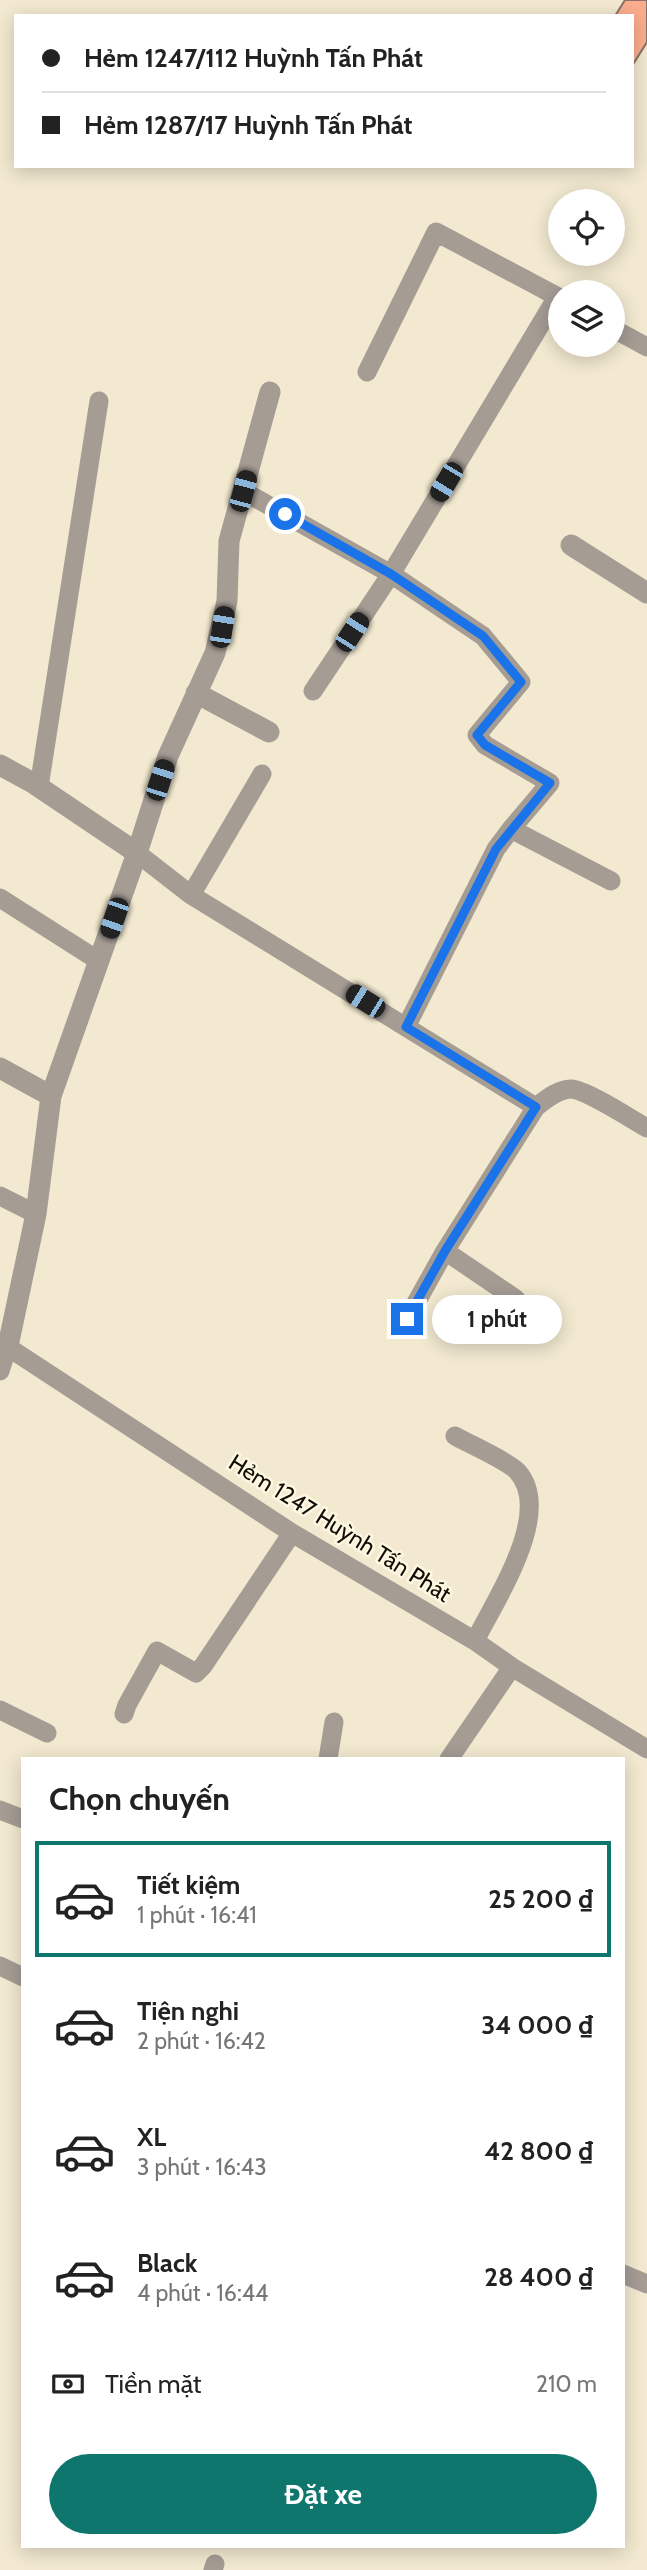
<!DOCTYPE html>
<html lang="vi">
<head>
<meta charset="utf-8">
<style>
  body { margin:0; font-family:Cabin,sans-serif; background:#f6f6f6; color:#222; height:100vh; display:flex; flex-direction:column; font-size:26px; white-space:nowrap }
  * { box-sizing:border-box; margin:0 }
  p { font-size:23px; color:#767676 }
  .icon { flex:none; width:38px; height:38px; fill:none; stroke:currentColor; stroke-width:2; stroke-linecap:round; stroke-linejoin:round }
  .map { position:relative; flex:1; overflow:hidden }
  .side { position:absolute; left:21px; top:1757px; width:604px; height:791px; display:flex; flex-direction:column; background:#fff; border-radius:0px; box-shadow:0 4px 18px #0003 }
  .side>* { flex:none }
  .guide { position:absolute; left:14px; top:14px; width:620px; height:154px; border-radius:0px; box-shadow:0 4px 18px #0003; display:grid; align-content:center; height:154px; padding:0 28px; background:#fff }
  .fabs { position:absolute; left:548px; top:189px; display:grid; gap:14px }
  .fabs a { display:grid; place-items:center; width:77px; height:77px; border-radius:50%; background:#fff; box-shadow:0 4px 18px #0003; font-size:35px }
  .end { position:absolute; width:32px; height:32px; margin:-16px; border:9px solid #1a73e8; background:#fff; box-shadow:0 0 0 4px #fff }
  .from { border-radius:50% }
  .bubble { position:absolute; height:49px; border-radius:24px; background:#fff; box-shadow:0 4px 18px #0003; font-size:23px; font-weight:700; line-height:49px; text-align:center }
  .car { position:absolute; width:21px; height:42px; margin:-21px -10px; border-radius:9px; box-shadow:0 0 5px 2px #0007; background:linear-gradient(#222 24%,#8ab4d8 0 40%,#222 0 76%,#8ab4d8 0 86%,#222 0) }
  .guide b { display:flex; align-items:center; gap:24px; height:66px; font-size:26px }
  .guide b+b { border-top:2px solid #e0e0e0 }
  .guide i { width:18px; height:18px; background:#222 }
  ul { padding:0; list-style:none }
  li { display:flex; align-items:center; gap:21px; height:116px; margin:0 14px 10px; padding:0 14px; border:4px solid transparent; border-radius:0px }
  li div { flex:1 }
  li b { display:block; font-size:26px }
  li em { font-style:normal; font-weight:700 }
  li.on { border-color:#0f766e }
  li>.icon { width:63px; height:63px; stroke-width:1.5 }
  h2 { padding:0 28px; font-size:32px; line-height:84px }
  .pay { display:flex; align-items:center; gap:18px; height:77px; padding:0 28px; font-size:26px }
  .pay p { margin-inline-start:auto }
  .cta { display:flex; gap:14px; margin-top:auto; padding:14px 28px }
  .cta a { flex:1; height:80px; border-radius:42px; background:#0f766e; color:#fff; font-size:28px; font-weight:700; line-height:80px; text-align:center }
  .map>svg:first-child { display:block }
  .building { fill:#fbae8d; stroke:#8b7268; stroke-width:2 }
  .lines { fill:none; stroke-linecap:round; stroke-linejoin:round }
  .service { stroke:#a59c94; stroke-width:19 }
  .minor { stroke:#a59c94; stroke-width:21 }
  .route { stroke:#1a73e8; stroke-width:9 }
  .labels { text-anchor:middle; dominant-baseline:central; stroke-width:5; stroke-linejoin:round; paint-order:stroke }
  .street-label { font-size:23px; fill:#110e06; stroke:#fef7e2 }
</style>
</head>
<body>
<div class="map">
<svg width="647" height="2570" viewBox="0 0 647 2570">
  <rect width="100%" height="100%" fill="#f2e9d0"/>
  <path class="building" d="M625,0H647V42L632,66V16H615Z"/>
  <g class="lines">
    <path class="service" d="M612,328L647,347
      M367,372L436,232L560,298
      M243,491L391,574L313,691
      M39,787L99,401
      M511,829L550,783L485,745L477,735L521,682L483,636L391,574L557,297
      M137,853L191,895L536,1107C545,1100 558,1089 571,1089C587,1090 631,1119 647,1128
      M191,895L262,774
      M0,898L99,961
      M406,1027L496,849L511,829L611,881
      M0,1196L36,1214
      M445,1251L516,1299
      M407,1319L445,1251L536,1107
      M0,1342L292,1533L475,1641L512,1667L647,1749
      M0,1371L8,1346
      M455,1436C471,1445 506,1460 517,1471C555,1512 495,1600 475,1641
      M0,1710L47,1733
      M124,1714L127,1705L157,1651L196,1673L203,1666L292,1533
      M328,1759L334,1722
      M449,1759L512,1667
      M0,1810L23,1819
      M0,1966L23,1977
      M623,2274L647,2284
      M213,2570L215,2564"/>
    <path class="minor" d="M571,545L647,593
      M196,693L269,732
      M0,765L33,783L137,853
      M0,1068L51,1096
      M8,1346L36,1214L51,1096L137,853L168,756L215,653L227,601L229,541L270,392"/>
  </g>
  <g class="lines">
    <path class="route" d="M285,514L391,574L483,636L521,682L477,735L485,745L550,783L496,849L406,1027L536,1107L445,1251L407,1319"/>
  </g>
  <g class="labels">
    <g class="street-label">
      <text transform="translate(340 1528) rotate(32)">Hẻm 1247 Huỳnh Tấn Phát</text>
    </g>
  </g>
</svg>
<div class="fabs">
<a><svg class="icon" aria-label="locate" viewBox="0 0 24 24"><circle cx="12" cy="12" r="6"/><path d="M12 2v4M12 18v4M2 12h4M18 12h4"/></svg></a>
<a><svg class="icon" aria-label="layers" viewBox="0 0 24 24"><path d="M12 4l9 5-9 5-9-5zM3 14l9 5 9-5"/></svg></a>
</div>
<i class="end from" style="left:285px;top:514px"></i>
<i class="end" style="left:407px;top:1319px"></i>
<div class="bubble" style="left:432px;top:1295px;width:130px">1 phút</div>
<i class="car" style="left:446px;top:482px;rotate:211deg"></i>
<i class="car" style="left:243px;top:491px;rotate:15deg"></i>
<i class="car" style="left:222px;top:627px;rotate:9deg"></i>
<i class="car" style="left:352px;top:632px;rotate:33deg"></i>
<i class="car" style="left:160px;top:780px;rotate:18deg"></i>
<i class="car" style="left:114px;top:918px;rotate:199deg"></i>
<i class="car" style="left:365px;top:1001px;rotate:302deg"></i>
<div class="guide">
<b><i class="from"></i>Hẻm 1247/112 Huỳnh Tấn Phát</b>
<b><i></i>Hẻm 1287/17 Huỳnh Tấn Phát</b>
</div>
<section class="side">
<h2>Chọn chuyến</h2>
<ul>
<li class="on"><svg class="icon" aria-label="car" viewBox="0 0 24 24"><path d="M5 17H2v-5l4-1 3-4h7l3 4 3 1v5h-3M9 17h6M6 11h13"/><circle cx="7" cy="17" r="2"/><circle cx="17" cy="17" r="2"/></svg><div><b>Tiết kiệm</b><p>1 phút · 16:41</p></div><em>25 200 ₫</em></li>
<li><svg class="icon" aria-label="car" viewBox="0 0 24 24"><path d="M5 17H2v-5l4-1 3-4h7l3 4 3 1v5h-3M9 17h6M6 11h13"/><circle cx="7" cy="17" r="2"/><circle cx="17" cy="17" r="2"/></svg><div><b>Tiện nghi</b><p>2 phút · 16:42</p></div><em>34 000 ₫</em></li>
<li><svg class="icon" aria-label="car" viewBox="0 0 24 24"><path d="M5 17H2v-5l4-1 3-4h7l3 4 3 1v5h-3M9 17h6M6 11h13"/><circle cx="7" cy="17" r="2"/><circle cx="17" cy="17" r="2"/></svg><div><b>XL</b><p>3 phút · 16:43</p></div><em>42 800 ₫</em></li>
<li><svg class="icon" aria-label="car" viewBox="0 0 24 24"><path d="M5 17H2v-5l4-1 3-4h7l3 4 3 1v5h-3M9 17h6M6 11h13"/><circle cx="7" cy="17" r="2"/><circle cx="17" cy="17" r="2"/></svg><div><b>Black</b><p>4 phút · 16:44</p></div><em>28 400 ₫</em></li>
</ul>
<div class="pay"><svg class="icon" aria-label="cash" viewBox="0 0 24 24"><path d="M3 7h18v10H3z"/><circle cx="12" cy="12" r="2"/></svg>Tiền mặt<p>210 m</p></div>
<div class="cta"><a>Đặt xe</a></div>
</section>
</div>
</body>
</html>
